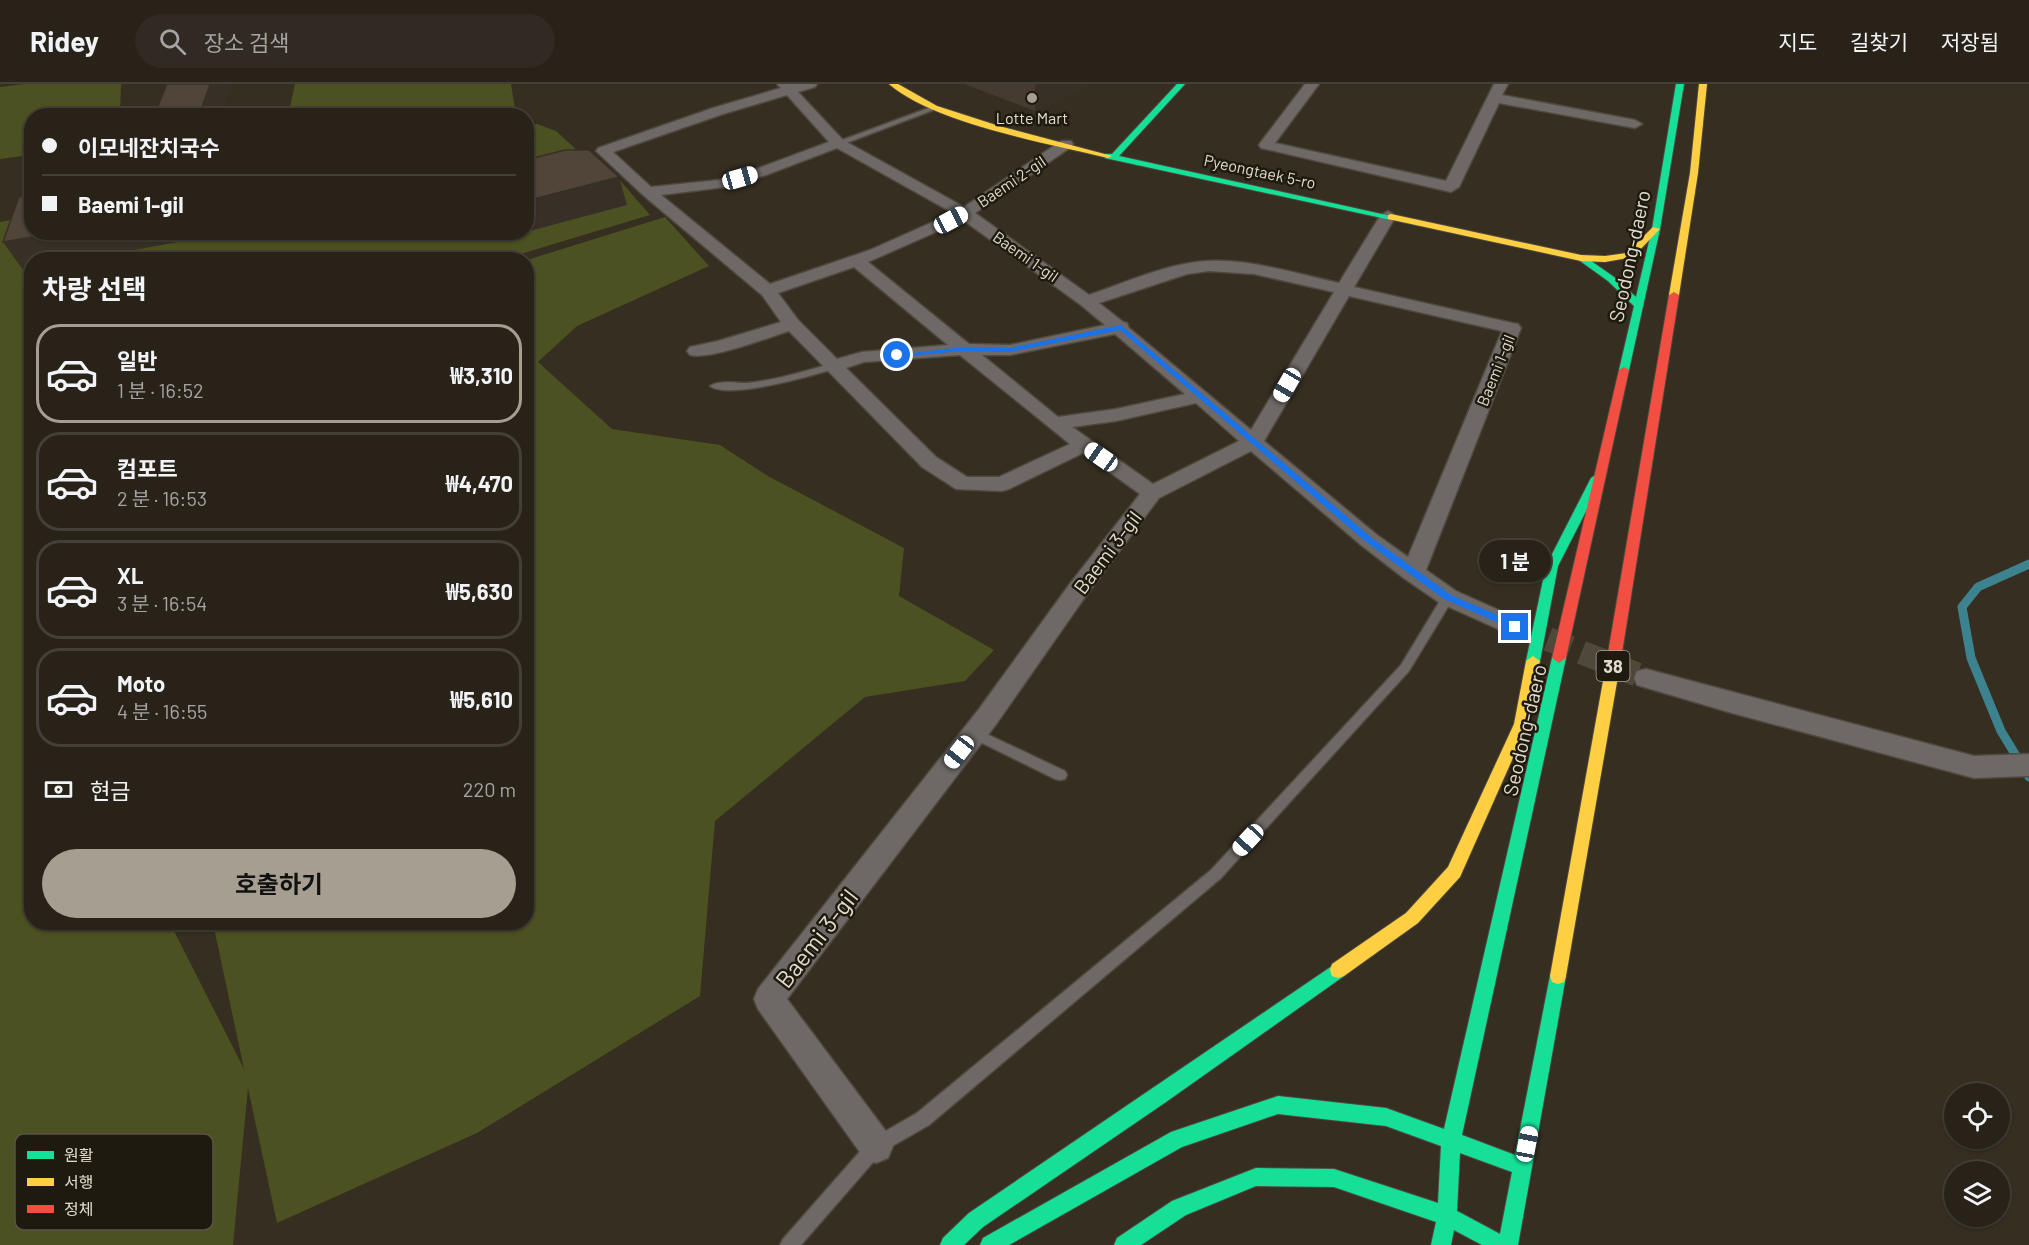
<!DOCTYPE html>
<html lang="ko">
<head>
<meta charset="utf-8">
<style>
  body { margin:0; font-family:Barlow,"Noto Sans KR",sans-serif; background:#302a22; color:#f1f3f6; height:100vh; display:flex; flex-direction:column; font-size:22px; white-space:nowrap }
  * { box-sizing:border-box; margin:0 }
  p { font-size:20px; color:#a5a4a2 }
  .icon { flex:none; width:33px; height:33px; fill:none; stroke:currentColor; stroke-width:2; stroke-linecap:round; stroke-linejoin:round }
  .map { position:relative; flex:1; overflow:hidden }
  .sheet { position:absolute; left:24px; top:168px; width:510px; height:678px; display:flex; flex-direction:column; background:#282219; border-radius:24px; box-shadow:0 2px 4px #0004,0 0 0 2px #443f38 }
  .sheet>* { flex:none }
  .hud { position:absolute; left:24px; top:24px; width:510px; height:132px; border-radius:24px; box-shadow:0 2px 4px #0004,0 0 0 2px #443f38; display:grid; align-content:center; height:132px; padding:0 18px; background:#282219 }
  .tools { position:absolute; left:1944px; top:999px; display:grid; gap:12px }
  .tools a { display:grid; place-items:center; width:66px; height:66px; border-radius:50%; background:#282219; box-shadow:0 2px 4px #0004,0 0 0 2px #443f38; font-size:30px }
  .end { position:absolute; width:27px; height:27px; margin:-14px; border:8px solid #1a73e8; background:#fff; box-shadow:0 0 0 3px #fff }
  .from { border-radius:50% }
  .bubble { position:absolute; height:42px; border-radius:21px; background:#282219; box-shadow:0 2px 4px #0004,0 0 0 2px #443f38; font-size:20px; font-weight:700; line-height:42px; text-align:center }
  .car { position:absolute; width:18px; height:36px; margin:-18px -9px; border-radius:8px; box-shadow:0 0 4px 2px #0007; background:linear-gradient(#fff 24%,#345 0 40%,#fff 0 76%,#345 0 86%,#fff 0) }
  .hud b { display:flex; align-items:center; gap:21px; height:57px; font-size:22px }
  .hud b+b { border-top:2px solid #443f38 }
  .hud i { width:15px; height:15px; background:#f1f3f6 }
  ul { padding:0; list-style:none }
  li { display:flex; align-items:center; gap:18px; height:99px; margin:0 12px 9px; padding:0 6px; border:3px solid #443f38; border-radius:24px }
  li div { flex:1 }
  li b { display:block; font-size:22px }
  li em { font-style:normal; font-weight:700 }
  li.current { border-color:#a69f91 }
  li>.icon { width:54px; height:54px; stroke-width:1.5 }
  h2 { padding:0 18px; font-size:27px; line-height:72px }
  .pay { display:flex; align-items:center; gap:15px; height:66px; padding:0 18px; font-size:22px }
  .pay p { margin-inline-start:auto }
  .action { display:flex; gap:12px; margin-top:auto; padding:12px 18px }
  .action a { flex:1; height:69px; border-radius:36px; background:#a69f91; color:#111; font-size:24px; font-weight:700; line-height:69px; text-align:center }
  header { display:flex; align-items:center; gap:36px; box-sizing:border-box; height:84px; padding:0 30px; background:#282219; border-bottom:2px solid #443f38 }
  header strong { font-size:28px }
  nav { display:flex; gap:33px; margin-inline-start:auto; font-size:21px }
  .search { width:420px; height:54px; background:#302a22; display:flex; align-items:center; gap:15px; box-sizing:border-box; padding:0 21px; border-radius:33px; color:#a5a4a2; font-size:22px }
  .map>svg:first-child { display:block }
  .green { fill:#4b5120 }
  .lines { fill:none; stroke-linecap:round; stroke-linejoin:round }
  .stream { stroke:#3d838f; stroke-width:9 }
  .street-tunnel { stroke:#4f483b; stroke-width:24; stroke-dasharray:24 12; stroke-linecap:butt }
  .lane-casing { stroke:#4f493e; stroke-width:3 }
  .street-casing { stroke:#4f493e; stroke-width:3 }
  .fast-casing { stroke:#4f493e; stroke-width:2 }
  .slow-casing { stroke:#4f493e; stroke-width:2 }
  .jam-casing { stroke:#4f493e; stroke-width:2 }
  .lane { fill:#6e6967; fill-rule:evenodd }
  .street { fill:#6e6967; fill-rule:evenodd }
  .fast { fill:#16e098; fill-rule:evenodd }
  .slow { fill:#ffcf43; fill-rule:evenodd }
  .jam { fill:#f24e42; fill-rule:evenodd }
  .wall { fill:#453b30 }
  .shaded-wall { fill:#383027 }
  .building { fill:#504538; stroke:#383027; stroke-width:1.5 }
  .route { fill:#1a73e8 }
  .poi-dot { fill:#a69f91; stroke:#1f1a0f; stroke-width:2 }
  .labels { text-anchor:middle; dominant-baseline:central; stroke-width:5; stroke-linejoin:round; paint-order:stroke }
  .far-poi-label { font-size:16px; fill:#e3dcce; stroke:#1f1a0f }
  .far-street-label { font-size:16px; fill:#e3dcce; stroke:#1f1a0f }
  .shield { fill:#1f1a0f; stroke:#a8a295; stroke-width:1.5 }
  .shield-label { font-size:18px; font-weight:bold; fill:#e3dcce }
  .street-label { font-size:20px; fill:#e3dcce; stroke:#1f1a0f }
  .near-street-label { font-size:24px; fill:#e3dcce; stroke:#1f1a0f }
  .key { fill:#1f1a0f; stroke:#5a5448; stroke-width:1.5 }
  .key-label { font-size:16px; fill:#e3dcce }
</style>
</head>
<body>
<header>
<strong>Ridey</strong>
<div class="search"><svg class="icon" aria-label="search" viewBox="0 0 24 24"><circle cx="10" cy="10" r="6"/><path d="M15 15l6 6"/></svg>장소 검색</div>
<nav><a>지도</a><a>길찾기</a><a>저장됨</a></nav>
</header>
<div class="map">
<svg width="2029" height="1161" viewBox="0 0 2029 1161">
  <rect width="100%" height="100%" fill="#352e21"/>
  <path class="green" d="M24,0H121L120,31L32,32L31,71L0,75V3Z
    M295,0H511L516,31L288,32Z
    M537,40L556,47L579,68L611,86L650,131L504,175L32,176V838L170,839L244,985L213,839L526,838L527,176L665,133L709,182L577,242L538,278L612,345L720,361L768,392L904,464L899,512L994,566L965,597L865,613L715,737L700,912L477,1049L277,1139L248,1004L233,1161H0V138L31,132L32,148H526L527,42Z"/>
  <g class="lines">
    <path class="stream" d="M2029,480L1978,503L1962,523L1971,574L2001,647L2029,693"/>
    <path class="street-tunnel" d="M1548,555L1646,594"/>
    <g class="lane-casing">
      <path id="lane" d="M934,22L937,24L936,25L841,61L834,59Z
        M834,279L839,282L837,284C814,291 729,316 710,302C719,296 736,299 747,299C777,296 805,287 834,279Z
        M1448,509L1454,513L1409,587L1221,794L929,1041L882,1068L801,1161H780L783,1155L870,1056L917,1029L1211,786L1401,581L1444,510Z
        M974,644L1065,687L1067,691L1065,695L1060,696L1055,695L970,653L968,649L970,645Z"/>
    </g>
    <g class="street-casing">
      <path id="street" d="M777,0H817L815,3L798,8L843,56L964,123L1061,57H1071L1073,60L1071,63L975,129L1089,211C1127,198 1168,179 1208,177C1252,175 1297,190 1339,199L1380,132L1388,127L1396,132L1354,203L1512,239L1518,240L1521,244L1426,486L1456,507L1523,537L1527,543L1523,549L1515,552L1507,549L1440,519L1405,495L1361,461L1251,367L1159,414L1085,513L997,639L787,915L888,1050L893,1062L888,1074L876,1079L864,1074L758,925L754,915L758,905L979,625L1069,501L1140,410L1083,369L1009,405L1002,407L956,405L922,383L789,247C766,254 711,276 690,271L687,267L690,263L718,257L781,238L762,211L643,111L596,67L598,64L713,24L781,4ZM787,11L829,58L756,85L719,96L651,103L613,68L723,30ZM837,64L953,129L870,166L770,200L661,111L725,103L766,91ZM963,136L1081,221L1105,241L1010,261L969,260L868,178ZM854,183L948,261L862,268L837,275L798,236L778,209ZM1209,187L1254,190L1334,208L1251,346L1129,244L1127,239L1123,238L1099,219L1187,190ZM1349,212L1502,247L1408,473L1377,451L1264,357ZM1115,250L1185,310L1116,325L1058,333L982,271H1010ZM960,271L1070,360L999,393H967L936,373L846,284L864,278ZM1196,319L1239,357L1153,400L1072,343L1116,337Z
        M1305,0H1319L1275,59L1446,97L1494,0H1508L1502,11L1635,36L1642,40L1635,44L1499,19L1459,103L1451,108L1261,64L1259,61L1261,58Z
        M1646,585L1974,672L2029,670V692L1974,694L1732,629L1637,601L1634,594L1637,587Z"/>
    </g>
    <g class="fast-casing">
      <path id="fast" d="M1177,0H1185L1119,72L1395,133L1391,136L1105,74V70H1112Z
        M1676,0H1684L1660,145L1629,286L1624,289L1619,286L1634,222L1608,197L1576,174L1584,172L1614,193L1636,213L1652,145Z
        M1597,390L1603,394L1558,482L1540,577L1538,581H1528L1526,577L1546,482L1591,394Z
        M1559,569L1566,574L1462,1051L1515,1071L1550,892L1552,886L1558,884L1564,886L1566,892L1518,1161H1482L1454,1146L1451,1161H1431L1436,1138L1334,1103L1256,1102L1186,1131L1141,1161H1114L1117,1154L1172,1117L1256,1084L1334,1085L1438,1119L1441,1062L1386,1042L1278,1030L1182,1063L1009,1161H980L983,1154L1171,1048L1278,1012L1386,1024L1444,1045L1552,574ZM1460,1069L1512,1088L1500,1150L1457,1127Z
        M1338,878L1344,880L1346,886L1344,892L1166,1018L983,1143L964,1161H940L943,1154L969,1129Z"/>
    </g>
    <g class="slow-casing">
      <path id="slow" d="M889,0H898L937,22L999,42L1112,72L1108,74C1047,59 936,40 889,0Z
        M1699,0H1707L1698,89L1679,211L1674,214L1669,211L1690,89Z
        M1391,130L1581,171L1605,172L1627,169L1653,143L1660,145L1633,173L1605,178L1581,177L1388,135V131Z
        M1614,570L1621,575L1566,892L1564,898L1558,900L1552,898L1550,892L1607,575Z
        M1533,572L1540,577L1528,640L1460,793L1418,839L1344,892L1338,894L1332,892L1330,886L1332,880L1406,829L1448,783L1514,640L1526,577Z"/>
    </g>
    <g class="jam-casing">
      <path id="jam" d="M1674,208L1679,211L1621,575L1614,580L1607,575L1669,211Z
        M1624,283L1629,286L1566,574L1559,579L1552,574L1619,286Z"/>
    </g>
    <use href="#lane" class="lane"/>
    <use href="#street" class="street"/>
    <use href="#fast" class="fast"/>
    <use href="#slow" class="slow"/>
    <use href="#jam" class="jam"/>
  </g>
  <path class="wall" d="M964,0H1093L1035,27Z"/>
  <path class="shaded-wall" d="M210,0H231L221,32H199Z
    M1037,0H1093L1035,27V1Z
    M619,93L627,121L526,148V117Z
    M61,148H233L80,176H32V184L23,186L3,158Z
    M490,148H524L493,157Z"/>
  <path class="building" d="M167,0H210L199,32H154Z
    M565,66H589L619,93L526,117V76Z
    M32,111V148H61L3,158L19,113Z"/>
  <path class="route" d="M1121,241L1372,454L1451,511L1518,540V545H1512L1444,515L1366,458L1120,246L1010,268L963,267L897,273L894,271L963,263L1010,264Z"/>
  <circle class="poi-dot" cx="1032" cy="14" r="6"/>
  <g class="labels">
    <g class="far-poi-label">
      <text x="1032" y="33">Lotte Mart</text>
    </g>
    <g class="far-street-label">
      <text transform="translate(1260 87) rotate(12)">Pyeongtaek 5-ro</text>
      <text transform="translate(1011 97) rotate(-34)">Baemi 2-gil</text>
      <text transform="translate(1026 172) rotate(35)">Baemi 1-gil</text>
      <text transform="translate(1495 286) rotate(-68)">Baemi 1-gil</text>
    </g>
    <rect class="shield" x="1596.5" y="567" width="33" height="30" rx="4.5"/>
    <g class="shield-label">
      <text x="1613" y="582">38</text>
    </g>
    <g class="street-label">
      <text transform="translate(1629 172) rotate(-78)">Seodong-daero</text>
      <text transform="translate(1107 468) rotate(-53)">Baemi 3-gil</text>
      <text transform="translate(1524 646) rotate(-77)">Seodong-daero</text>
    </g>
    <g class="near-street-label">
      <text transform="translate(816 854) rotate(-52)">Baemi 3-gil</text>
    </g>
  </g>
  <rect x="15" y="1050" width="198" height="96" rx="9" class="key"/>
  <rect x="27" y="1067" width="27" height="8" fill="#16e098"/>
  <rect x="27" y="1094" width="27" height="8" fill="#ffcf43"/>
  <rect x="27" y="1121" width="27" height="8" fill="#f24e42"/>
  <g class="key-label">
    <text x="64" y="1077">원활</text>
    <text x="64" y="1104">서행</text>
    <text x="64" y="1131">정체</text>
  </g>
</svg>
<div class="tools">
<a><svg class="icon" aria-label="locate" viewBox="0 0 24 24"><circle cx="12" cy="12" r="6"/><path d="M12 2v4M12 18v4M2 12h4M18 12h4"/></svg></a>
<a><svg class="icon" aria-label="layers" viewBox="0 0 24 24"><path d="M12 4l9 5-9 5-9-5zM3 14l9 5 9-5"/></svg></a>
</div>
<i class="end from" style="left:897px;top:271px"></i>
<i class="end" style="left:1515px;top:543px"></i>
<div class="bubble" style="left:1479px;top:456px;width:72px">1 분</div>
<i class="car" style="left:740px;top:94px;rotate:74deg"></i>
<i class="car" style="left:951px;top:136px;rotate:62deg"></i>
<i class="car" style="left:1287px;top:301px;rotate:210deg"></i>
<i class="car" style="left:1101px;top:373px;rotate:305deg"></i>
<i class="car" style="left:959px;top:668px;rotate:218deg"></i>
<i class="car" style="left:1248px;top:756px;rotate:223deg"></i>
<i class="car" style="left:1527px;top:1060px;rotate:11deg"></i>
<div class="hud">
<b><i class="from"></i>이모네잔치국수</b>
<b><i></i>Baemi 1-gil</b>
</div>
<section class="sheet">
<h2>차량 선택</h2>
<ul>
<li class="current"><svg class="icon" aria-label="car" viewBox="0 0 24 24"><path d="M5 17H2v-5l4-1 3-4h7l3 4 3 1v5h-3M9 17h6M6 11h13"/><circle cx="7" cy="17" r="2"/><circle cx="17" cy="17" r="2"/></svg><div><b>일반</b><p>1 분 · 16:52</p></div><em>₩3,310</em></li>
<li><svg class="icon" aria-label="car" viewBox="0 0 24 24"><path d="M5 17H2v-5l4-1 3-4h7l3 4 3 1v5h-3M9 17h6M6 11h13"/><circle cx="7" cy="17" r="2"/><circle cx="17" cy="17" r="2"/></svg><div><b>컴포트</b><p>2 분 · 16:53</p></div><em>₩4,470</em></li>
<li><svg class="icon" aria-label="car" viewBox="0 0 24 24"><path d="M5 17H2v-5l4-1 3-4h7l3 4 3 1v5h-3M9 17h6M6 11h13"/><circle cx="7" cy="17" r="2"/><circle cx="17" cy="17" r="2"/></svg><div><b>XL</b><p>3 분 · 16:54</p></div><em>₩5,630</em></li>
<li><svg class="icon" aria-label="car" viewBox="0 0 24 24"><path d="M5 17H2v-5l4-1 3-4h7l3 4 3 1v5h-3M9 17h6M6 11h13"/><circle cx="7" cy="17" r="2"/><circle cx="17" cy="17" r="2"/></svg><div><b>Moto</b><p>4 분 · 16:55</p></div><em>₩5,610</em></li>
</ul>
<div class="pay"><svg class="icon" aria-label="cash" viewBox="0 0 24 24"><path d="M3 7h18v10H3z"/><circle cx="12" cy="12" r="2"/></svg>현금<p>220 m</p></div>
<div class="action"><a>호출하기</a></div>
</section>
</div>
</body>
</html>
